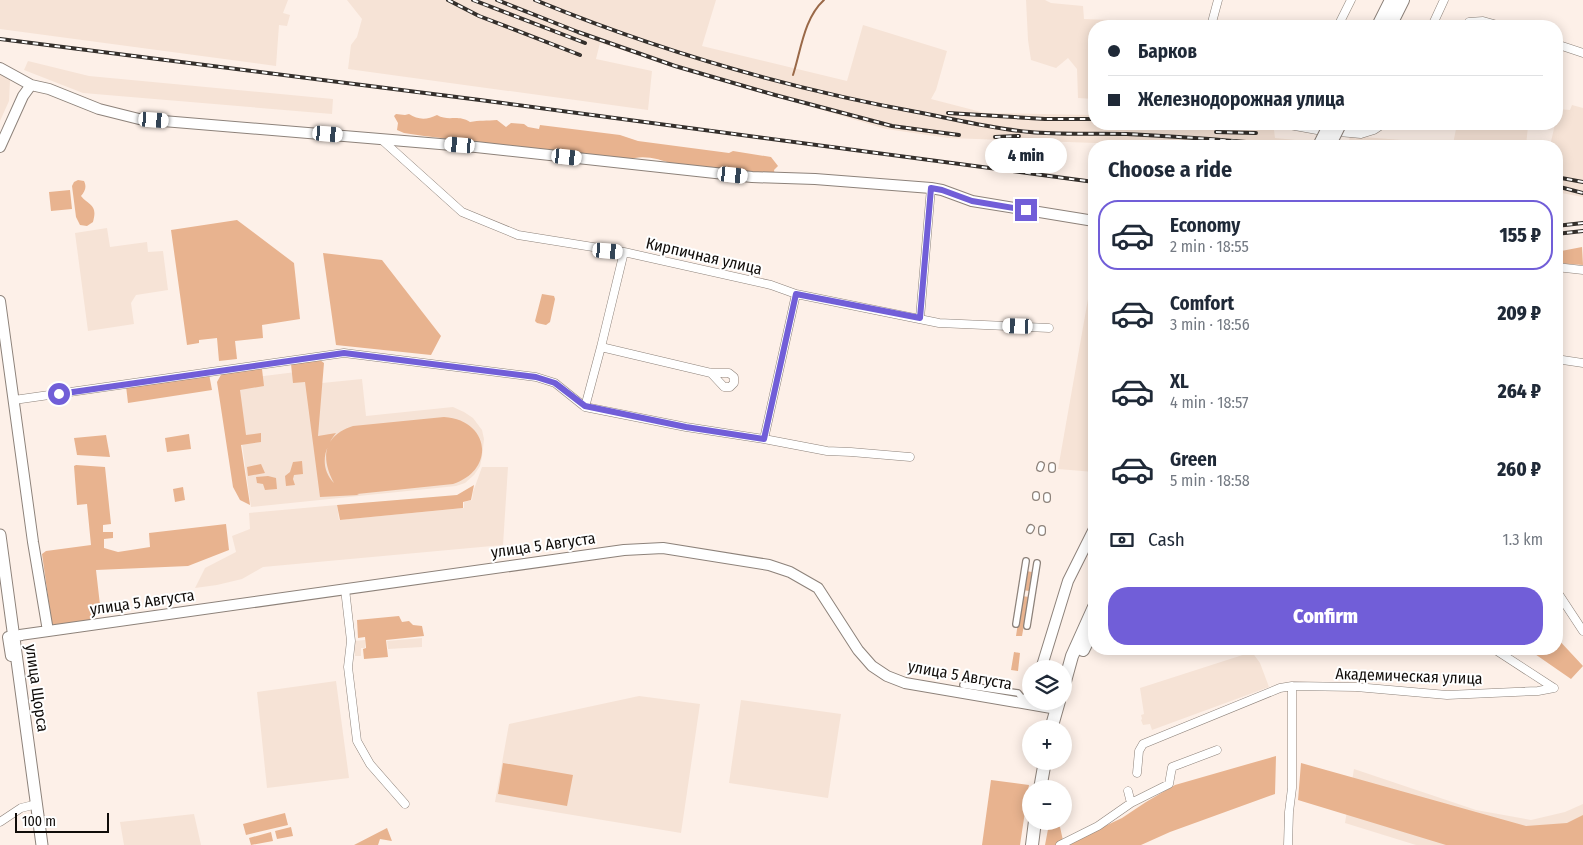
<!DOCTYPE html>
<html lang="en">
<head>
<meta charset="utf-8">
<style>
  body { margin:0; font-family:"Fira Sans Condensed",sans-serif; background:#f2f2f3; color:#1f2937; height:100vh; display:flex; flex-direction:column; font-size:19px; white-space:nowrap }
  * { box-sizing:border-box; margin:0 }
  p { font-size:16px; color:#747a83 }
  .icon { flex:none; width:28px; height:28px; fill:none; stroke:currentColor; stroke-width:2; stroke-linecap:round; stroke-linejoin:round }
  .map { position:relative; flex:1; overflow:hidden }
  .side { position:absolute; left:1088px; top:140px; width:475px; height:515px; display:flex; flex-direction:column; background:#fff; border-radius:20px; box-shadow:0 2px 12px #0003 }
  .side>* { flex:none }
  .guide { position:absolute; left:1088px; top:20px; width:475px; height:110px; border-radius:20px; box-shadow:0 2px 12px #0003; display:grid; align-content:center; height:110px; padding:0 20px; background:#fff }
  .tools { position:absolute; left:1022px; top:660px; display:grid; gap:10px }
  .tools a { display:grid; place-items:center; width:50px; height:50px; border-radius:50%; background:#fff; box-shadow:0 2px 12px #0003; font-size:25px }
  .scale { position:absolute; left:15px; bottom:12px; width:94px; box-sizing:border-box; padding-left:5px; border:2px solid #100c09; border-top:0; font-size:14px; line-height:18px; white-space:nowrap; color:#100c09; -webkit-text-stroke:4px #fff; paint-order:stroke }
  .end { position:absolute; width:22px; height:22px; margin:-11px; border:6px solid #715ed8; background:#fff; box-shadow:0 0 0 2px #fff }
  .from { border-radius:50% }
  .bubble { position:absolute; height:35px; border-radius:18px; background:#fff; box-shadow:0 2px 12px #0003; font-size:16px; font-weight:800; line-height:35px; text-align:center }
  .car { position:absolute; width:15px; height:30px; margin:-15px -8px; border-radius:6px; box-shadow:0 0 4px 1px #0007; background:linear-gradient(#fff 24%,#345 0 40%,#fff 0 76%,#345 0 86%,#fff 0) }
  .guide b { display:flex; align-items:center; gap:18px; height:48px; font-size:19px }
  .guide b+b { border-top:1px solid #e0e1e3 }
  .guide i { width:12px; height:12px; background:#1f2937 }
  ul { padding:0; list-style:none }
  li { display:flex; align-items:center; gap:15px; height:70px; margin:0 10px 8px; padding:0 10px; border:2px solid transparent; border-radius:20px }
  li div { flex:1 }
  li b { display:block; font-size:19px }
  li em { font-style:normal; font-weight:800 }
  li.on { border-color:#715ed8 }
  li>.icon { width:45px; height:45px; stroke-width:1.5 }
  h2 { padding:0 20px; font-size:22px; line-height:60px }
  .pay { display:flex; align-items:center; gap:12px; height:55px; padding:0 20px; font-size:19px }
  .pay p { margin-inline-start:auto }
  .action { display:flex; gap:10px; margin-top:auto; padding:10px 20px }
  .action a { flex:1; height:58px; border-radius:20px; background:#715ed8; color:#fff; font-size:20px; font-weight:800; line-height:58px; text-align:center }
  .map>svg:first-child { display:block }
  .built { fill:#f6e3d6 }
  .green { fill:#e8b38f }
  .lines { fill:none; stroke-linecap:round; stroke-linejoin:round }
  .stream { stroke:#9a6948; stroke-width:2 }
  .pedestrian-casing { stroke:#8d827a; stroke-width:8 }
  .minor-casing { stroke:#8d827a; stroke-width:9 }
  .tertiary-casing { stroke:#8d827a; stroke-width:12 }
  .secondary-casing { stroke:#8d827a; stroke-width:13 }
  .primary-casing { stroke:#8d827a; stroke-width:14 }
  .pedestrian { stroke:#fff; stroke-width:5.5 }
  .minor { stroke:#fff; stroke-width:8 }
  .tertiary { stroke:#fff; stroke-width:10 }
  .secondary { stroke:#fff; stroke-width:11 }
  .primary { stroke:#fff; stroke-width:12 }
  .rail-casing { stroke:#342f2b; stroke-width:4 }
  .rail { stroke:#fff; stroke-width:2; stroke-dasharray:5.5; stroke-linecap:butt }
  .primary-bridge-casing { stroke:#8d827a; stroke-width:14; stroke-linecap:butt }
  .primary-bridge { stroke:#fff; stroke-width:12 }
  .route { stroke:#715ed8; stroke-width:6 }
  .labels { text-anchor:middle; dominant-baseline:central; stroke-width:4; stroke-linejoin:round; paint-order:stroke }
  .street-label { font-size:16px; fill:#100c09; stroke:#fff }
</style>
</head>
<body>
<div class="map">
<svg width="1583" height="845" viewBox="0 0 1583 845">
  <rect width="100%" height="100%" fill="#fdf0e8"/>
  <path class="built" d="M0,0H288L283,13L290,15L287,26L279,25L276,66L0,29Z
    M347,0H716L702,46L847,81L863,25L947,51L936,90L931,99L985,113L1094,115V124L1100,125L1233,126L1274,130L1275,138L1348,145L1350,136L1453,144L1457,124H1520V125L1528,126L1526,146H1183L948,138L886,129L666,64L600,43L596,59L652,71L648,110L348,69L351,45L357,37L362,19Z
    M1026,0H1045L1051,3L1083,6L1084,19L1111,20L1110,26H1094V99L1078,98L1077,69L1068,58L1056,68L1031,60L1028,40Z
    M28,61L89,76L333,99L332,114L83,93L24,70Z
    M0,74L10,80L9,101L0,121Z
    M1572,105L1583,108V197L1556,192V146H1550L1555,124H1556L1558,109L1570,110Z
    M107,228L110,247L147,242L148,252L163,251L168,290L136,295L131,303L134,324L88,331L75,233Z
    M1094,265V472L1058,469Z
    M320,369L322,383L362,379L366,416L453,407L464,412L473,418L482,430L484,439L482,457L480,466L474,475L465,483L456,486L251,507L233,380Z
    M482,467H508L503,545L263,567L242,579L217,585L195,588L205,568L236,552L232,536L250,529L249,513L337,505L339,520L464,508V502L472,500L473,492Z
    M422,638V647L388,649L387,641Z
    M365,640V648H361V656H355L354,641Z
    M1252,652L1260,663L1269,687L1152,730L1150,724L1143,725L1141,720L1142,719L1141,715L1144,714L1140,688Z
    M336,681L349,778L267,788L257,692Z
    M639,696L700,704L681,833L495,802L509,724Z
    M741,700L841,714L828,798L729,783Z
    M1354,769L1476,810L1531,820L1565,812L1583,804V845H1416L1345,823Z
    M194,814L201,845H124L120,822Z"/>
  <path class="green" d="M396,114L405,115L409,114C418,120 427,120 437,115C449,122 457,114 470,122C479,120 487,121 497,120L506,127L511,123L524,124L528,127L539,129L540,125L620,135L638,141L729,153L733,151L771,157L778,166L774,170L775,176L673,164C659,159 642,154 628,160L424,136L404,133L397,130L398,123L394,116Z
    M78,180L84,181C87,187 85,191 81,196C89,206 98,204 93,222L87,226L80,225L76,217L72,186L74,182Z
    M70,190L72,209L51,211L49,192Z
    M237,220L294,263L300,319L262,325L263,338L235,341L237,359L219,361L217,338L199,340V343L187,345L171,230Z
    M1582,247L1583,265L1556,263V252Z
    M323,253L382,260L441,336L431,355L336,345Z
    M542,294L554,296L555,299L550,322L546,325L537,323L535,321Z
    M320,360L324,363L318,436L336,433C324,448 319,467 334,483C321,459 322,436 353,426L444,417C490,420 496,470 453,484L357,494L359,495L320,497L305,382L293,383L291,364Z
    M262,369L264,386L240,390L246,435L261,433V442L241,445L250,505L240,500L233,487L217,382L222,373Z
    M209,374L212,390L128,403L126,386Z
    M189,434L191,449L167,452L165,438Z
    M106,435L110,457L77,455L74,438Z
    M302,461L303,474L294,475L293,479L295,485L286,486L285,476L290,472L293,462Z
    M261,464L265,473L248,476L247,467Z
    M76,465L105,467L111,524L103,525V532H113V538L104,539V548L118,552L150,547L149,533L226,524L229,550L188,566L96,570L100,605L94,620L52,625L42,554L46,551L91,545L87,504L77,505L74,466Z
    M268,476L276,478L277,489L265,490L263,484L257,483L256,477Z
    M474,485L471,500L463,502V508L340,520L337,505L457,495Z
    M183,487L185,500L175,502L173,489Z
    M1026,571L1032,572L1029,591L1023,590Z
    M1022,596L1029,597L1022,636H1016Z
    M399,616L402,622L409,621L413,625L422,626L424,636L386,640L388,657L364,659L363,649L366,648L365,637L358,638L357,620Z
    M1556,637L1583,666L1571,679L1532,652L1510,653L1503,649H1556Z
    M1014,652L1020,653L1018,671L1011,670Z
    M1276,756L1275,794L1170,832L1141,845H1065L1122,818L1146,802L1175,785Z
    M503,763L573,775L567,806L498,794Z
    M1301,763L1526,826L1567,823L1583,815V845H1446L1298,800Z
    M991,780L1029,785L1020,845H982Z
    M285,813L288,825L246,835L243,824Z
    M1049,824L1060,827L1064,845H1045Z
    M291,827L293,836L277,839L275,831Z
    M387,828L392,841L380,839L378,845H354Z
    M271,832L273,841L251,845L249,838Z"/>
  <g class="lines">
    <path class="stream" d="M793,75C801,50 804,18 824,0"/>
    <g class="pedestrian-casing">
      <path id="pedestrian" d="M1040,468L1041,465
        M1052,469V466
        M1036,497V495
        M1047,499V496
        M1030,530L1031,528
        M1042,532V529
        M1016,624L1026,561
        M1027,626L1037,563
        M963,685L1018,693L1022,698L1028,696"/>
    </g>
    <g class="minor-casing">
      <path id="minor" d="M1469,22L1483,21L1501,26
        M1211,26L1218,0
        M1338,26L1351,0
        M1432,26L1444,0
        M1556,44L1583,53
        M1284,124L1317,130L1361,134L1374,130L1383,124
        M382,140L462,212L518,235L624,252L771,285L796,294L939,323L1049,328
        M1556,267L1583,270
        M920,318L931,188
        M601,347L711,373H729L734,377V383L730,387H724L711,373
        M1556,359L1583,363
        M14,400L344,353L536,377L555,383L585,407L686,427L764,439L827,451L851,452L910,457
        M585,407L601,347L624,252
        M764,439L796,294
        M345,589L351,641L348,667L357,741L370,764L405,804
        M1556,590L1583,631
        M1494,649L1554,688
        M1292,686L1356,687L1447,695L1538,691L1554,688
        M1137,773L1139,751L1143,744L1280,688L1292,686V788L1289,812L1288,845
        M1131,803L1169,784L1172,767L1217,750
        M0,822L21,808L37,804
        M1060,845L1098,826L1131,803L1128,791"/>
    </g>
    <g class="tertiary-casing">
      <path id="tertiary" d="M0,68L31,85L49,89L99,109L139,119L476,147L752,177L815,179L931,188L942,190L972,201L1094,221
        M0,147L23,96L31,85
        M0,301L33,542L48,631
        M20,635L624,550L663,548L769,565L790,572L818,588L858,650L872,666L887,676L905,683L1057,709
        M11,656L8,637L22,635
        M1041,669L1068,581L1094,529"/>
    </g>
    <g class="secondary-casing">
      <path id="secondary" d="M0,535L42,845"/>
    </g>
    <g class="primary-casing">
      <path id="primary" d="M1378,26L1391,0
        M1390,26L1403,0
        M1083,650L1094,628
        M1064,685L1072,656L1094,607
        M1051,729L1059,701
        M1040,789L1045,761
        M1032,845L1035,821"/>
    </g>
    <use href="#pedestrian" class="pedestrian"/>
    <use href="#minor" class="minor"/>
    <use href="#tertiary" class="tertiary"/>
    <use href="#secondary" class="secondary"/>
    <use href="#primary" class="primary"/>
    <g class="rail-casing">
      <path id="rail" d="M448,0L479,16L580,55
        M473,0L585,43
        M497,0L578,32L675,66L775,95L892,126L959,135
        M535,0C659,51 790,89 922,113C958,120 994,129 1030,132C1062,135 1094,133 1127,134C1181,137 1235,140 1289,146
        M0,39L480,100L1094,182
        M948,113L1045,119H1094
        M1216,132L1256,133
        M995,137L1019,136
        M1556,177L1583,182
        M1556,186L1583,193
        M1556,226L1583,223
        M1556,234L1583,231"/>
    </g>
    <use href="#rail" class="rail"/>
    <g class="primary-bridge-casing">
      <path id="primary-bridge" d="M1319,146L1330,124
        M1329,146L1340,124"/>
    </g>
    <use href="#primary-bridge" class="primary-bridge"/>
  </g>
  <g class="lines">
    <path class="route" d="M59,394L344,353L536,377L555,383L585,406L686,427L764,439L796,294L920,318L931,188L942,190L972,201L1026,210"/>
  </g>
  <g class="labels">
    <g class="street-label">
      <text transform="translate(704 256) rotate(13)">Кирпичная улица</text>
      <text transform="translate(543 545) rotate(-8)">улица 5 Августа</text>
      <text transform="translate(142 602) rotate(-8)">улица 5 Августа</text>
      <text transform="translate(960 675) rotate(10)">улица 5 Августа</text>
      <text transform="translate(1409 676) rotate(2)">Академическая улица</text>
      <text transform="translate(37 688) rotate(82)">улица Щорса</text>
    </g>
  </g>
</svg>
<div class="tools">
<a><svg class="icon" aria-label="layers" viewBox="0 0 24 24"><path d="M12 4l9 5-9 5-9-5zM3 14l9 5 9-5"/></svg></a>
<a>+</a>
<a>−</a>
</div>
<div class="scale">100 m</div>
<i class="end from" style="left:59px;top:394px"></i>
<i class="end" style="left:1026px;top:210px"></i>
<div class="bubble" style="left:985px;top:138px;width:82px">4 min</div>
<i class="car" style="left:154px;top:120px;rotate:94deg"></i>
<i class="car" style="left:328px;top:134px;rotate:95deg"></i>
<i class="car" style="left:460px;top:145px;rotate:275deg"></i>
<i class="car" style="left:567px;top:157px;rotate:96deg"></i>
<i class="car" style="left:733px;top:175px;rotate:96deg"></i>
<i class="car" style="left:608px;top:251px;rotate:95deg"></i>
<i class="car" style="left:1018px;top:326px;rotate:272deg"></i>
<div class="guide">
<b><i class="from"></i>Барков</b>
<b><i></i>Железнодорожная улица</b>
</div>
<section class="side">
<h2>Choose a ride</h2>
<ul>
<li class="on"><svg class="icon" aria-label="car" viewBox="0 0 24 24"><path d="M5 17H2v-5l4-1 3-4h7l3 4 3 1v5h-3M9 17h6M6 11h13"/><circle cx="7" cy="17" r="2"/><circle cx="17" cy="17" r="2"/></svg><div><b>Economy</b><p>2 min · 18:55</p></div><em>155 ₽</em></li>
<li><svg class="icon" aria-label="car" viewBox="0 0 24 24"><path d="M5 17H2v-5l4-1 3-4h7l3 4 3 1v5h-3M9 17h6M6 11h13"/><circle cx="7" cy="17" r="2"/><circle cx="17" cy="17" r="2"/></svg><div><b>Comfort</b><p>3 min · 18:56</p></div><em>209 ₽</em></li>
<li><svg class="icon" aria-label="car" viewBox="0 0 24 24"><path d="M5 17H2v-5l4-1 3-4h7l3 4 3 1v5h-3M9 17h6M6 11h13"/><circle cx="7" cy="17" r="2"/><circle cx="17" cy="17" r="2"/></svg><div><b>XL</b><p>4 min · 18:57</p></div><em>264 ₽</em></li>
<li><svg class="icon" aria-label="car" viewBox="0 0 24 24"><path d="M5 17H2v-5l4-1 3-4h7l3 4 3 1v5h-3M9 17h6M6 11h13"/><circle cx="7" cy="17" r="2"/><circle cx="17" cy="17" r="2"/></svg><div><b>Green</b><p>5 min · 18:58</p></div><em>260 ₽</em></li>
</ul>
<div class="pay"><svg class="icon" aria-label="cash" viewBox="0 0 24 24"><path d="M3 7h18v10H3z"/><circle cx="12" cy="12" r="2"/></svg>Cash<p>1.3 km</p></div>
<div class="action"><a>Confirm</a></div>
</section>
</div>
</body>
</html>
